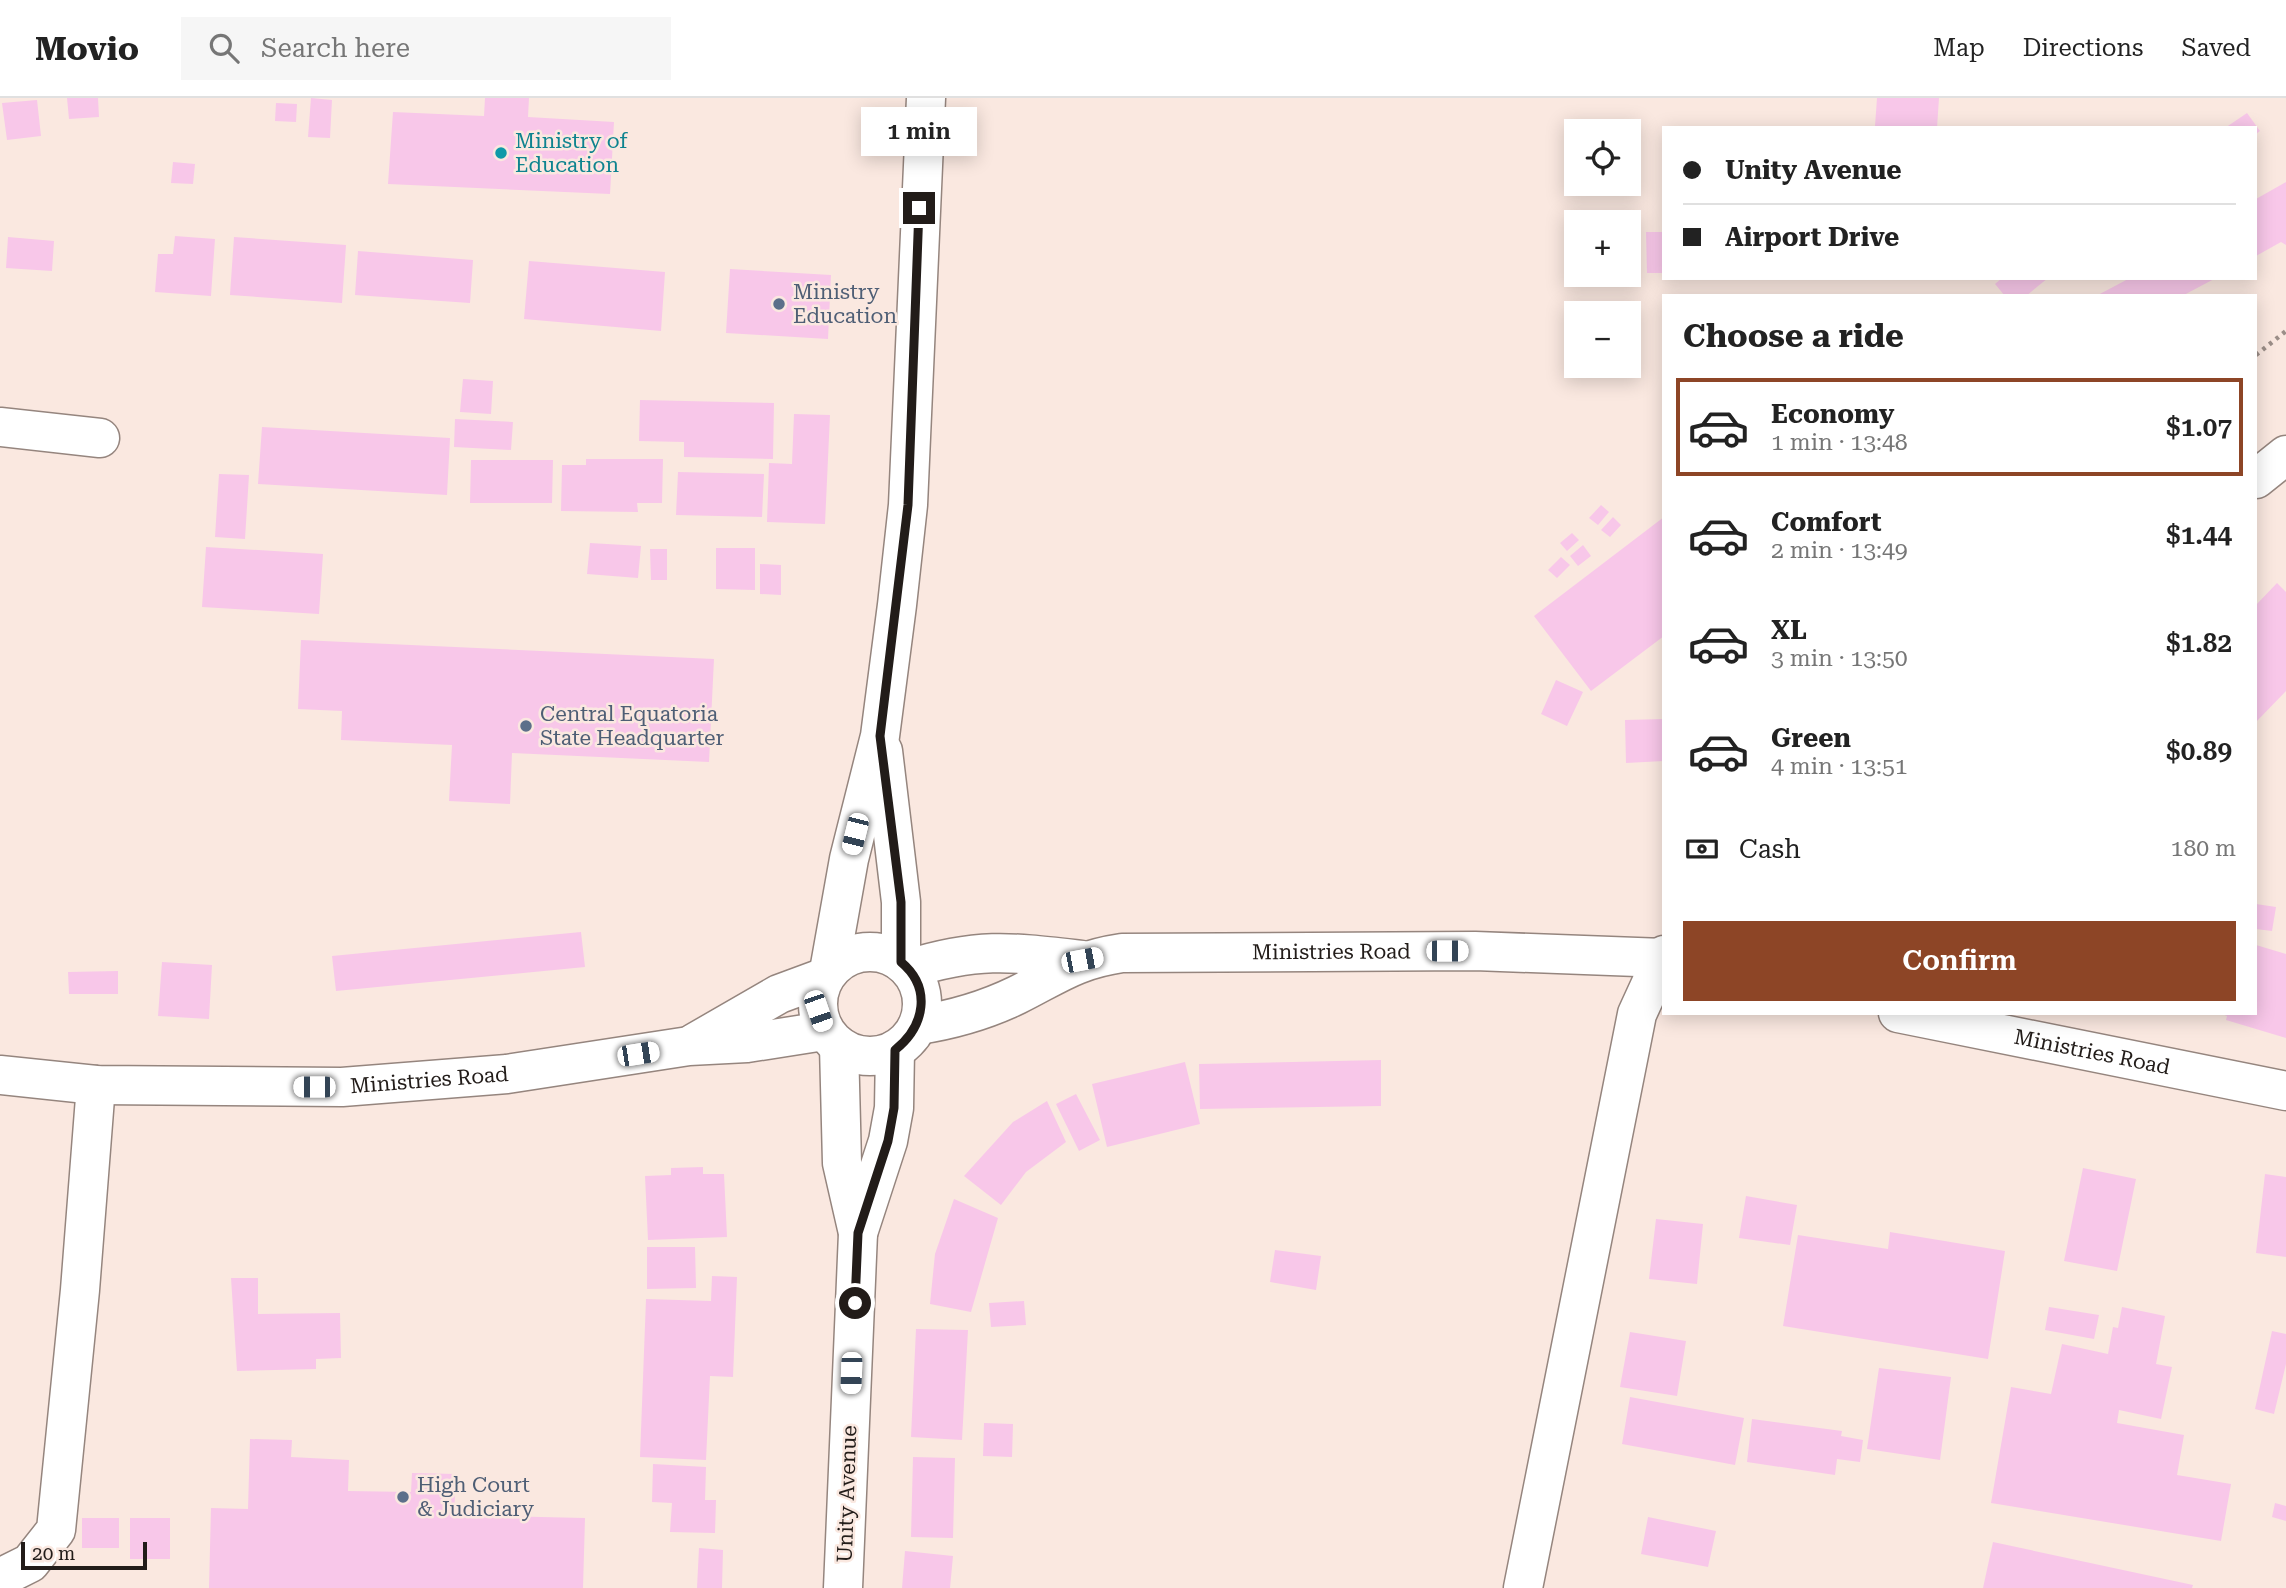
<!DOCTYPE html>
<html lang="en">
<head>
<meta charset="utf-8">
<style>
  body { margin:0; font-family:"Roboto Serif",serif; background:#f6f6f6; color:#222; height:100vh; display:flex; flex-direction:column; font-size:26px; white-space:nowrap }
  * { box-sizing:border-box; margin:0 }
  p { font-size:23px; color:#767676 }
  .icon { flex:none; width:38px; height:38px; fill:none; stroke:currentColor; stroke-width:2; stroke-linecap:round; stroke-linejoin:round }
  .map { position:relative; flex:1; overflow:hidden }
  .side { position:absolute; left:1662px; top:196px; width:595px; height:721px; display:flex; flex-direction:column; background:#fff; border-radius:0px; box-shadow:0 4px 18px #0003 }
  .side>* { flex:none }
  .banner { position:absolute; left:1662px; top:28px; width:595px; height:154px; border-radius:0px; box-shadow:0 4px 18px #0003; display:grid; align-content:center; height:154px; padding:0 21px; background:#fff }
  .buttons { position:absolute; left:1564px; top:21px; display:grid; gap:14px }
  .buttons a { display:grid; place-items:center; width:77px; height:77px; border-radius:0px; background:#fff; box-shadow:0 4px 18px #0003; font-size:35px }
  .scale { position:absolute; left:21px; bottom:18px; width:126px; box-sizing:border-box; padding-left:7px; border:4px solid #221c19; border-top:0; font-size:19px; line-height:24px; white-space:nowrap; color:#221c19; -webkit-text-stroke:5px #fae8e0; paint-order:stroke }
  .end { position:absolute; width:32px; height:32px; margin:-16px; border:9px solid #221c19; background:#fff; box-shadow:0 0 0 4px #fff }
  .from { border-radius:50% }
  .bubble { position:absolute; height:49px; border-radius:0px; background:#fff; box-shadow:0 4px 18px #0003; font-size:23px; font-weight:600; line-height:49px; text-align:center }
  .car { position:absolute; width:21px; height:42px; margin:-21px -10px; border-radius:9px; box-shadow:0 0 5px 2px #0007; background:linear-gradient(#fff 24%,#345 0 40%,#fff 0 76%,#345 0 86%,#fff 0) }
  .banner b { display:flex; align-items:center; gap:24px; height:66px; font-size:26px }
  .banner b+b { border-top:2px solid #e0e0e0 }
  .banner i { width:18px; height:18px; background:#222 }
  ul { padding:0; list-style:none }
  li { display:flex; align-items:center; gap:21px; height:98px; margin:0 14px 10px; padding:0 7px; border:4px solid transparent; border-radius:0px }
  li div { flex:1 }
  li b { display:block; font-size:26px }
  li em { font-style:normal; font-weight:600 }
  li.current { border-color:#8d4526 }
  li>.icon { width:63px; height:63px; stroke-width:1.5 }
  h2 { padding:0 21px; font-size:32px; line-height:84px }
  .pay { display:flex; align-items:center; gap:18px; height:77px; padding:0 21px; font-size:26px }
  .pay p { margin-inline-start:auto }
  .cta { display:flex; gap:14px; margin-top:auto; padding:14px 21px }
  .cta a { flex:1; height:80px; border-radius:0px; background:#8d4526; color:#fff; font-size:28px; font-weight:600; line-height:80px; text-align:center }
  header { display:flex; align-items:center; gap:42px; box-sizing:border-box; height:98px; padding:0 35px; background:#fff; border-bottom:2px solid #e0e0e0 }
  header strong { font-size:33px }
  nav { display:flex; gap:38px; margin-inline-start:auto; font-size:24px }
  .search { width:490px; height:63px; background:#f6f6f6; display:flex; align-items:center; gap:18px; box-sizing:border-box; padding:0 24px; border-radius:0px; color:#767676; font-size:26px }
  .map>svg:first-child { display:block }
  .building { fill:#f8c7e9 }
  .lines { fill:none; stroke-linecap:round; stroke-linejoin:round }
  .street-casing { stroke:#95857e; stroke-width:41 }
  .secondary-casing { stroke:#95857e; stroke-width:41 }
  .primary-casing { stroke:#95857e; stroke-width:41 }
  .path { stroke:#9b8e88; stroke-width:4.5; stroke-dasharray:3.5 5; stroke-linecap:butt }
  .street { stroke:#fff; stroke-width:38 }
  .secondary { stroke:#fff; stroke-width:38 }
  .primary { stroke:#fff; stroke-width:38 }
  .route { stroke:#221c19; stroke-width:9 }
  .culture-dot { fill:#0f9aa8; stroke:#fae8e0; stroke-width:2.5 }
  .service-dot { fill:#5c6f8a; stroke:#fae8e0; stroke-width:2.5 }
  .labels { text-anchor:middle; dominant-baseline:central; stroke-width:5; stroke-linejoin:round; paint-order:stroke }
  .culture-label { font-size:21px; fill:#0d838f; stroke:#fae8e0; text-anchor:start }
  .service-label { font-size:21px; fill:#4e5e75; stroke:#fae8e0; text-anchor:start }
  .street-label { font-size:21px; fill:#221c19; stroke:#fae8e0 }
</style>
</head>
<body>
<header>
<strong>Movio</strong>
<div class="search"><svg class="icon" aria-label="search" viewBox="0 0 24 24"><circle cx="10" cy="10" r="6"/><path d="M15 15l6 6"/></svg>Search here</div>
<nav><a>Map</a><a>Directions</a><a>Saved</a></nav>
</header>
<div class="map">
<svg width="2286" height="1490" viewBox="0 0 2286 1490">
  <rect width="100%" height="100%" fill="#fae8e0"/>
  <path class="building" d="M67,0H98L99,19L69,21Z
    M311,0L332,2L330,40L308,39Z
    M485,0H529L528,19L614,24L610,96L388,86L393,14L484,18Z
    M1877,0H1939L1937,30L1875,28Z
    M37,2L41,38L7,42L2,5Z
    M276,5L297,6L296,24L275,23Z
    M2247,15L2260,33L2256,36V30H2225Z
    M173,64L195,66L193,86L171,85Z
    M2286,84V147L2281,144L2256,158V101Z
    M1646,134H1662L1663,175H1647Z
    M175,138L215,141L211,198L155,194L158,156H173Z
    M8,139L54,143L52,173L6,170Z
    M234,139L346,147L342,205L230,197Z
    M358,153L473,162L470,205L355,197Z
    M529,163L665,174L661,233L524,221Z
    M730,171L831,177L828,241L726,235Z
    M2002,180H2048L2026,198H2005L1995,186Z
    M2130,180H2216L2182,198H2096Z
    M463,281L493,283L491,316L460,314Z
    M640,302L774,305L773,361L684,359V344L639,343Z
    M794,316L830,317L825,426L767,424L769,365L792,366Z
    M455,321L513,324L511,352L454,349Z
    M262,329L450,340L447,397L258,386Z
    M586,361H663L662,405H637L638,414L561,413L562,367H586Z
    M471,362H553L552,405H470Z
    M678,374L764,376L762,419L676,417Z
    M219,376L249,377L245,441L215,439Z
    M1601,407L1609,414L1598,427L1589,420Z
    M1613,419L1621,427L1610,439L1601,432Z
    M1664,419V538L1591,593L1534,518Z
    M1572,435L1579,442L1567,453L1560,445Z
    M590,445L641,448L638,480L587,476Z
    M1583,447L1591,458L1578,468L1570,458Z
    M206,449L323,456L319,516L202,509Z
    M716,450H755V492L716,491Z
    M650,451H667V482H651Z
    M1561,459L1570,467L1557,480L1548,472Z
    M760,466L781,467V497L760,496Z
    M2277,485L2286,494V593L2256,624V507Z
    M301,542L714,561L709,664L512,655L510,706L449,703L452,647L341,642L342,613L298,611Z
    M1556,582L1583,594L1567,628L1541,616Z
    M1664,621V663L1626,665L1625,622Z
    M2256,806L2276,809L2272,833L2256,831Z
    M581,834L585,869L336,893L332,858Z
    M2256,847L2286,856V940L2226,922L2227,918L2222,916L2256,915Z
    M162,864L212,867L209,921L158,918Z
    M118,873V896H69L68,874Z
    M1381,962V1008L1200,1011L1199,966Z
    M1185,964L1200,1026L1107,1049L1092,986Z
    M1076,996L1100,1042L1079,1053L1056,1006Z
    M1047,1003L1066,1044L1026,1074L1001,1107L964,1078L1013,1024Z
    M703,1069V1076H724L727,1139L648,1142L645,1078L671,1077V1070Z
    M2083,1070L2136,1081L2117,1173L2064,1163Z
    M2265,1076L2286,1079V1159L2256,1155Z
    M1746,1098L1797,1107L1790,1147L1739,1140Z
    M954,1101L998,1120L971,1214L930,1206L935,1156Z
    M1656,1121L1703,1126L1697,1186L1649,1181Z
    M1890,1134L2005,1153L1988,1261L1783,1228L1798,1137L1888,1151Z
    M647,1149H695L696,1190L647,1191Z
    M1275,1152L1321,1158L1316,1192L1270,1184Z
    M712,1178L737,1179L733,1279L710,1278L706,1362L640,1359L646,1201L711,1203Z
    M231,1180H258V1216L340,1215L341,1260L316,1261V1271L237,1273Z
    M1024,1203L1026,1227L991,1229L989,1205Z
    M2049,1209L2099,1217L2094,1241L2045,1232Z
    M2122,1209L2165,1218L2156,1266L2172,1269L2161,1321L2119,1312L2117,1325L2184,1337L2177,1377L2231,1386L2221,1443L1991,1405L2011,1289L2051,1296L2062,1246L2108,1256L2113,1229L2118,1230Z
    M916,1231L968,1232L962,1342L911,1339Z
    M2272,1233L2286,1236V1266L2274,1316L2255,1311Z
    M1630,1234L1686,1243L1677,1298L1620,1289Z
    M1879,1270L1951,1279L1940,1362L1867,1351Z
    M1630,1299L1744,1320L1735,1367L1622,1346Z
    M1752,1321L1842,1333L1841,1338L1863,1342L1860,1364L1837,1361L1835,1377L1747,1364Z
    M984,1325L1013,1326L1012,1359L983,1358Z
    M250,1341L292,1342L291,1359L349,1362L348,1393L411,1394L412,1375L456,1376L454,1417L585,1420L583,1490H209L211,1410L248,1411Z
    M913,1359L955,1360L953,1440L911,1439Z
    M653,1366L706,1369L705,1402H716L715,1435L670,1434L672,1405L652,1404Z
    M2275,1405L2286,1408V1423L2272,1419Z
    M1648,1419L1716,1433L1708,1469L1641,1456Z
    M82,1420H119V1450H82Z
    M130,1420H170V1461H130Z
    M1993,1444L2193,1487L2192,1490H1983Z
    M699,1450L723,1452L722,1490H697Z
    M905,1453L953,1458L950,1490H902Z"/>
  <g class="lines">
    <g class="street-casing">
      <path id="street" d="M0,329L100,340
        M2256,381L2286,357
        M0,1480L30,1465L56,1432L80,1192L96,987
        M1523,1490L1637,916L1664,857"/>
    </g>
    <g class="secondary-casing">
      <g id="secondary">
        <path d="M909,871C978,849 1012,854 1082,862"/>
        <path id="s1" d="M1898,915L2286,993"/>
        <path id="s2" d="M918,927C951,922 986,912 1017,897C1057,877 1075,862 1122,855L1475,853L1664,860"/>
      </g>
    </g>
    <g class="primary-casing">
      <g id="primary">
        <path d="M883,653L901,804V864"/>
        <circle cx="870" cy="906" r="52"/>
        <path d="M829,873L849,761L880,638L897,507L908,407L926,0"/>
        <path d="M694,945L779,896L825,879"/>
        <path d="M839,948L842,1065L858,1135L843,1490"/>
        <path id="s3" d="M0,977L96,987L342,989L507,976L689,948L747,945L824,933"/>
        <path d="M858,1135L888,1043L894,1010L895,952"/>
      </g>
    </g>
    <path class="path" d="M2256,257L2286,233"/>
    <use href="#street" class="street"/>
    <use href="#secondary" class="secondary"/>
    <use href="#primary" class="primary"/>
  </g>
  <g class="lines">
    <path class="route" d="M855,1205L858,1135L888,1043L894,1010L895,952C925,928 932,890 901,864V804L880,638L908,407L919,110"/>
  </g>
  <circle class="culture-dot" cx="501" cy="55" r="7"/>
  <g class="service-dot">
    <circle cx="779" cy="206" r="7"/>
    <circle cx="526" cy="628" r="7"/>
    <circle cx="403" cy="1399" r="7"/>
  </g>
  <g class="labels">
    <g class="culture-label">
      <text x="515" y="43">Ministry of<tspan x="515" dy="24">Education</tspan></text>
    </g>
    <g class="service-label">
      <text x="793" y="194">Ministry<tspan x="793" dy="24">Education</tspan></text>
      <text x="540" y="616">Central Equatoria<tspan x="540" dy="24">State Headquarter</tspan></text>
      <text x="417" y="1387">High Court<tspan x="417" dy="24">&amp; Judiciary</tspan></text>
    </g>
    <g class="street-label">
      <text stroke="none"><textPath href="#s2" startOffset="427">Ministries Road</textPath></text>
      <text stroke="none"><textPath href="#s1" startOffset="198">Ministries Road</textPath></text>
      <text stroke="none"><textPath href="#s3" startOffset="430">Ministries Road</textPath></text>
      <text transform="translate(847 1396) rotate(-88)">Unity Avenue</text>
    </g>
  </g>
</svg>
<div class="buttons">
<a><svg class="icon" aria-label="locate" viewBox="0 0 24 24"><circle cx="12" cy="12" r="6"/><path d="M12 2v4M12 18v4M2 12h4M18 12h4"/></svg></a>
<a>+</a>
<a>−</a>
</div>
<div class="scale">20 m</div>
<i class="end from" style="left:855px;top:1205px"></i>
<i class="end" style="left:919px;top:110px"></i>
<div class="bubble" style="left:861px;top:9px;width:116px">1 min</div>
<i class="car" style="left:855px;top:736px;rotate:194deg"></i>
<i class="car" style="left:1447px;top:853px;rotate:90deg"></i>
<i class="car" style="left:1082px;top:862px;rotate:79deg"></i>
<i class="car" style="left:818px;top:913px;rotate:161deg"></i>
<i class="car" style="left:638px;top:956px;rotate:81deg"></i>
<i class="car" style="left:314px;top:989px;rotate:270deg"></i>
<i class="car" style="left:851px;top:1275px;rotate:182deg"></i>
<div class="banner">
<b><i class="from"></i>Unity Avenue</b>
<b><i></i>Airport Drive</b>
</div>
<section class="side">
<h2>Choose a ride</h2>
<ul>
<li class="current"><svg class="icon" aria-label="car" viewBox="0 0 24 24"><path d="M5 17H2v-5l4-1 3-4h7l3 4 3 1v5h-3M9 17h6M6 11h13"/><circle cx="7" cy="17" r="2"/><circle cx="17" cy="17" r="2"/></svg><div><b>Economy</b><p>1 min · 13:48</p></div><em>$1.07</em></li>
<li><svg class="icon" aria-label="car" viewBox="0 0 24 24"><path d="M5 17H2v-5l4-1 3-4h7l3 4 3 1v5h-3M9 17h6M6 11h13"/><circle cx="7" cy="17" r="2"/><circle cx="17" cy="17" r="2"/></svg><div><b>Comfort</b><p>2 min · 13:49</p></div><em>$1.44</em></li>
<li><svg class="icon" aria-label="car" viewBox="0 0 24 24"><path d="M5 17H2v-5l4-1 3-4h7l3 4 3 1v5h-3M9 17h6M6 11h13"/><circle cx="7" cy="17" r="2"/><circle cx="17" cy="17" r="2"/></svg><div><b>XL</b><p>3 min · 13:50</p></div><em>$1.82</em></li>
<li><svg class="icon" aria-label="car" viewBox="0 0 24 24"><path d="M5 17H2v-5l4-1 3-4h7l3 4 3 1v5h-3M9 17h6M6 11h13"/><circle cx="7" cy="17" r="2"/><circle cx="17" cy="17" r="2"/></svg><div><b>Green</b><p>4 min · 13:51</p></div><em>$0.89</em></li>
</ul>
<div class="pay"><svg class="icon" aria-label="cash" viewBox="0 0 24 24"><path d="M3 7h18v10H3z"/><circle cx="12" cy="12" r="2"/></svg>Cash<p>180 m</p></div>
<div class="cta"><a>Confirm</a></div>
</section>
</div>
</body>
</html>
